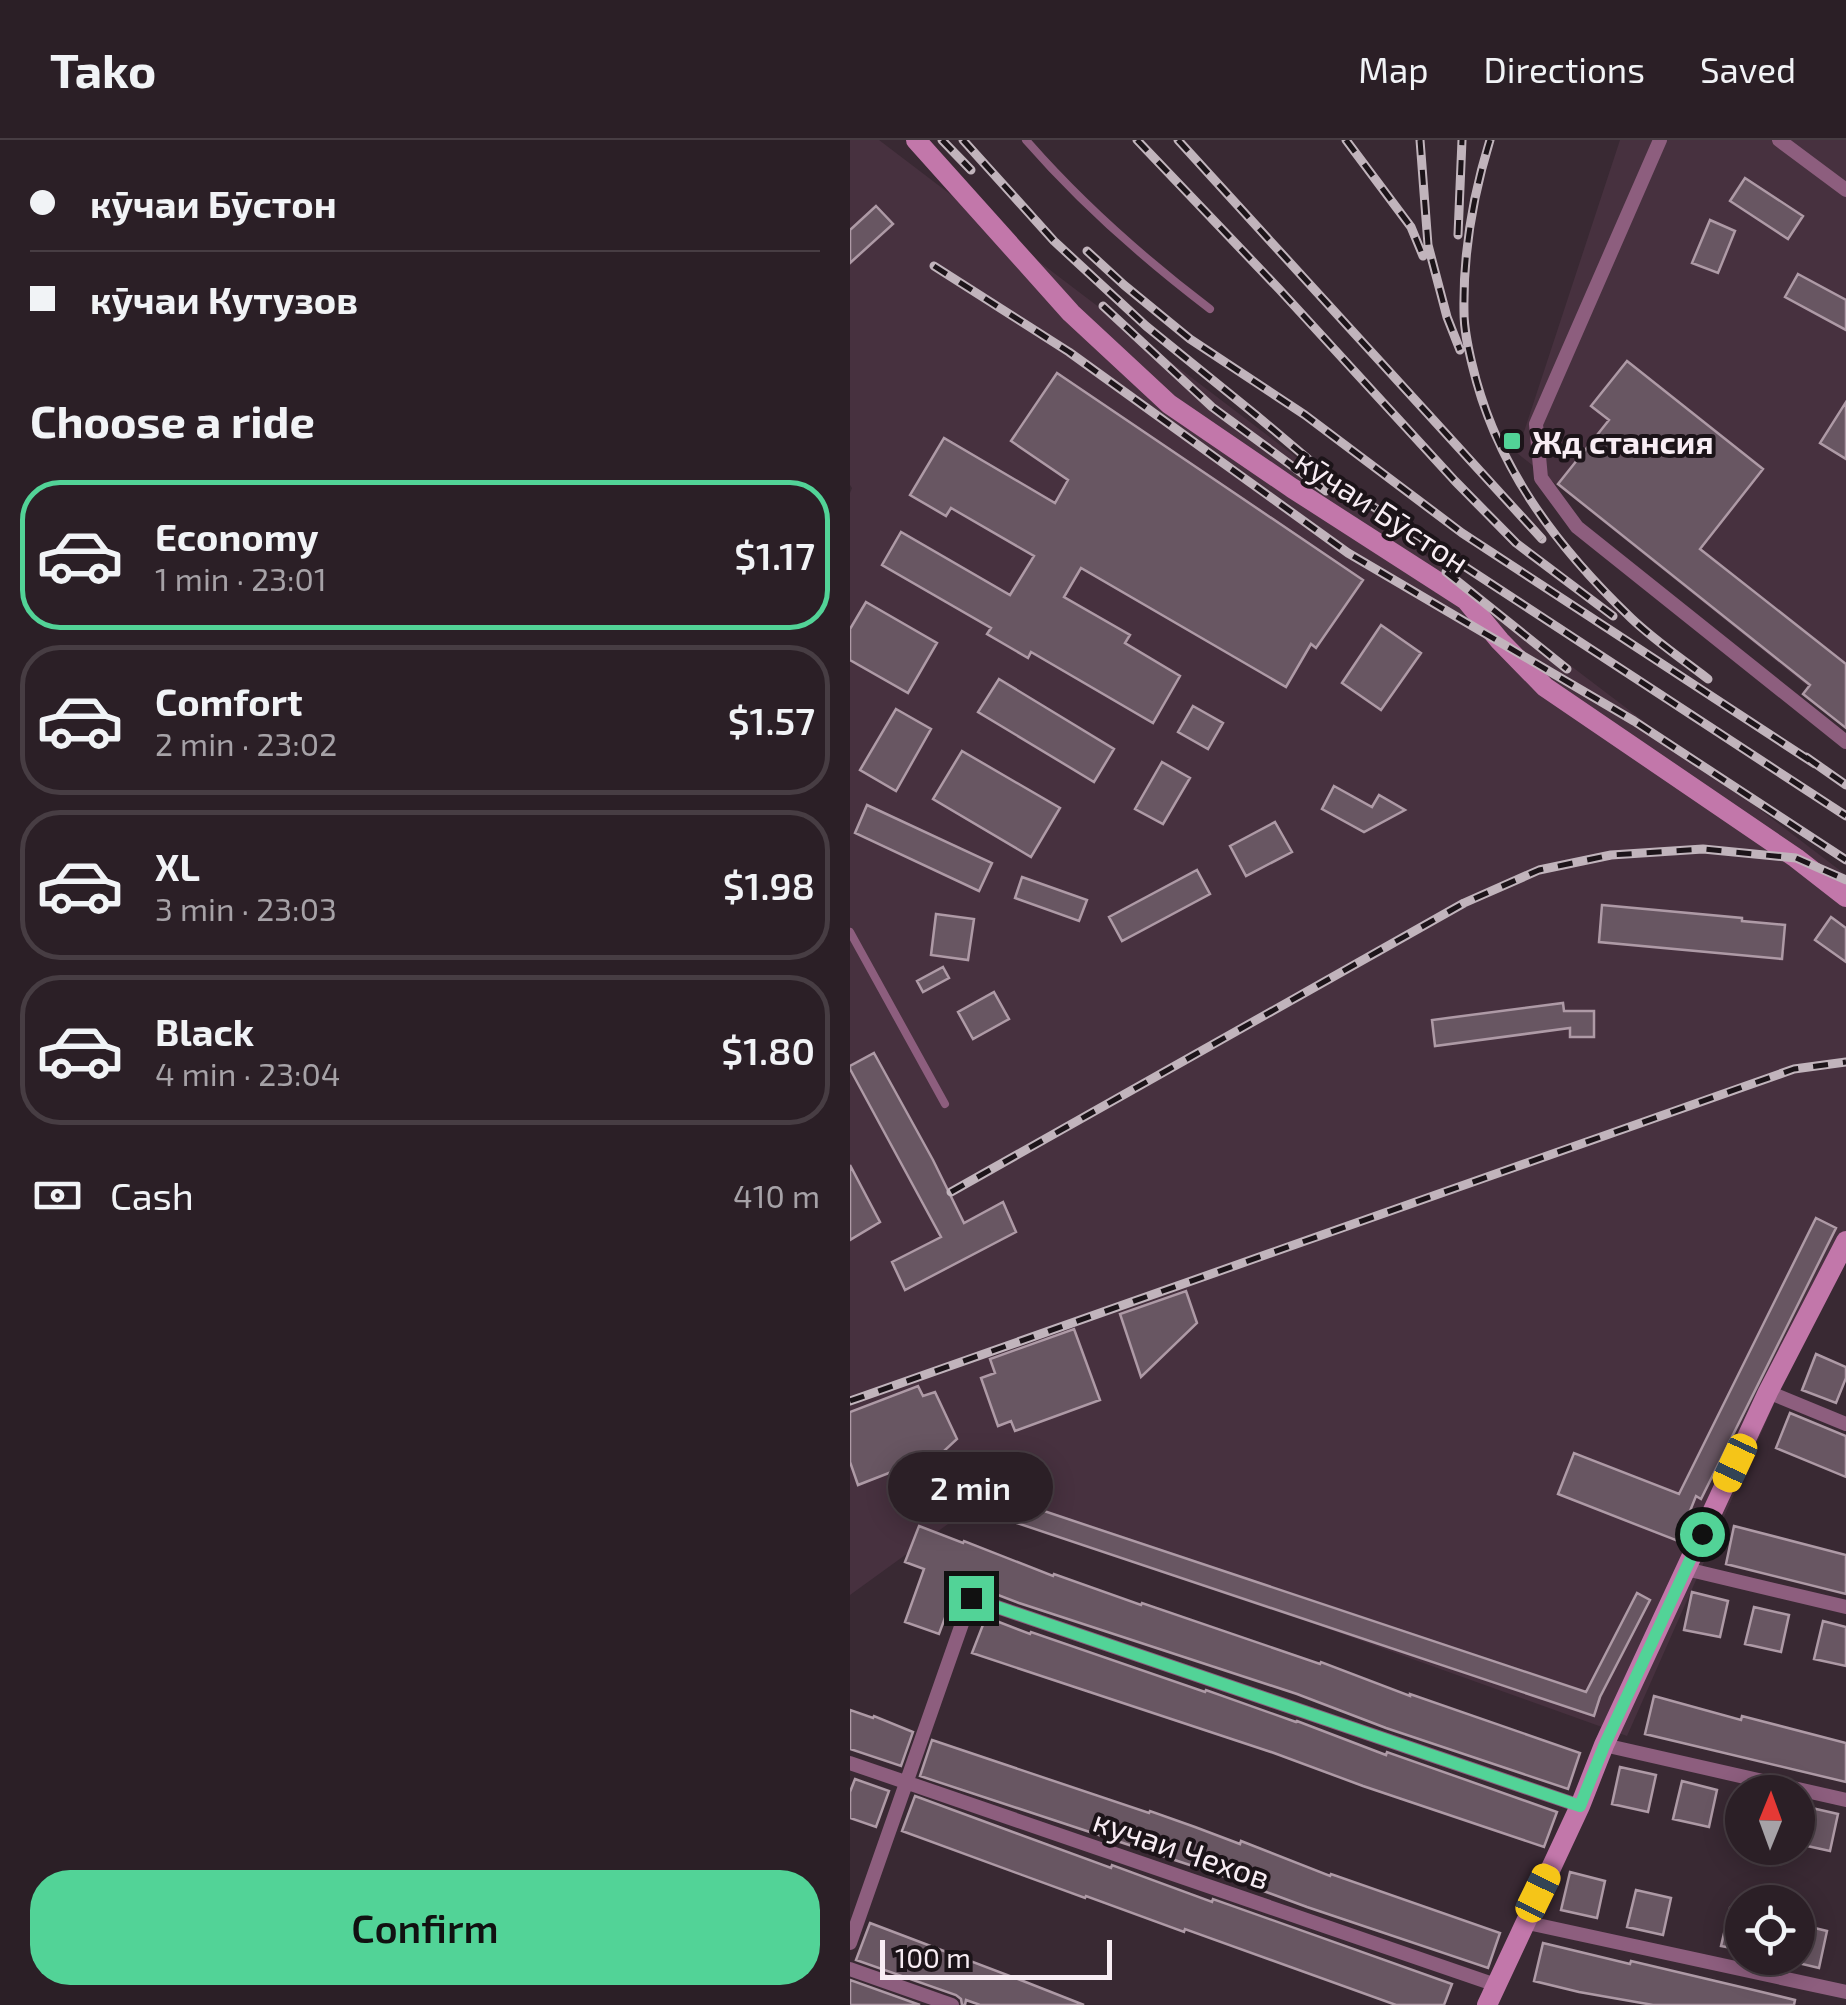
<!DOCTYPE html>
<html lang="en">
<head>
<meta charset="utf-8">
<style>
  body { margin:0; font-family:"Exo 2",sans-serif; background:#33272e; color:#f1f3f6; height:100vh; display:flex; flex-direction:column; font-size:38px; white-space:nowrap }
  * { box-sizing:border-box; margin:0 }
  p { font-size:32px; color:#a6a2a7 }
  .icon { flex:none; width:55px; height:55px; fill:none; stroke:currentColor; stroke-width:2; stroke-linecap:round; stroke-linejoin:round }
  .map { position:relative; flex:1; overflow:hidden }
  .details { display:flex; flex-direction:column; background:#2b1f26; width:850px }
  .details>* { flex:none }
  .hud { display:grid; align-content:center; height:220px; padding:0 30px; background:#2b1f26 }
  .needle { width:65px; rotate:1deg }
  .tools { position:absolute; left:875px; top:1635px; display:grid; gap:20px }
  .tools a { display:grid; place-items:center; width:90px; height:90px; border-radius:50%; background:#2b1f26; box-shadow:0 5px 25px #0003,0 0 0 2px #473d43; font-size:50px }
  .scale { position:absolute; left:30px; bottom:25px; width:232px; box-sizing:border-box; padding-left:10px; border:5px solid #f8edf4; border-top:0; font-size:28px; line-height:35px; white-space:nowrap; color:#f8edf4; -webkit-text-stroke:8px #1c1419; paint-order:stroke }
  .end { position:absolute; width:45px; height:45px; margin:-22px; border:12px solid #52d397; background:#111; box-shadow:0 0 0 5px #111 }
  .from { border-radius:50% }
  .bubble { position:absolute; height:70px; border-radius:35px; background:#2b1f26; box-shadow:0 5px 25px #0003,0 0 0 2px #473d43; font-size:32px; font-weight:600; line-height:70px; text-align:center }
  .car { position:absolute; width:30px; height:60px; margin:-30px -15px; border-radius:12px; box-shadow:0 0 8px 2px #0007; background:linear-gradient(#f5c518 24%,#345 0 40%,#f5c518 0 76%,#345 0 86%,#f5c518 0) }
  .hud b { display:flex; align-items:center; gap:35px; height:95px; font-size:38px }
  .hud b+b { border-top:2px solid #473d43 }
  .hud i { width:25px; height:25px; background:#f1f3f6 }
  ul { padding:0; list-style:none }
  li { display:flex; align-items:center; gap:30px; height:150px; margin:0 20px 15px; padding:0 10px; border:5px solid #473d43; border-radius:40px }
  li div { flex:1 }
  li b { display:block; font-size:38px }
  li em { font-style:normal; font-weight:600 }
  li.active { border-color:#52d397 }
  li>.icon { width:90px; height:90px; stroke-width:1.5 }
  h2 { padding:0 30px; font-size:45px; line-height:120px }
  .pay { display:flex; align-items:center; gap:25px; height:110px; padding:0 30px; font-size:38px }
  .pay p { margin-inline-start:auto }
  .action { display:flex; gap:20px; margin-top:auto; padding:20px 30px }
  .action a { flex:1; height:115px; border-radius:40px; background:#52d397; color:#111; font-size:40px; font-weight:600; line-height:115px; text-align:center }
  header { display:flex; align-items:center; gap:60px; box-sizing:border-box; height:140px; padding:0 50px; background:#2b1f26; border-bottom:2px solid #473d43 }
  header strong { font-size:48px }
  nav { display:flex; gap:55px; margin-inline-start:auto; font-size:35px }
  main { display:flex; flex:1; min-height:0 }
  .map>svg:first-child { display:block }
  .built { fill:#47313f }
  .building { fill:#685662; stroke:#ae9aa6; stroke-width:2.5 }
  .lines { fill:none; stroke-linecap:round; stroke-linejoin:round }
  .service { stroke:#8d5e7e; stroke-width:8 }
  .minor { stroke:#8d5e7e; stroke-width:14 }
  .secondary { stroke:#c277aa; stroke-width:20 }
  .rail-casing { stroke:#c1b4bc; stroke-width:9 }
  .rail { stroke:#1c1419; stroke-width:5; stroke-dasharray:15; stroke-linecap:butt }
  .route { stroke:#52d397; stroke-width:12 }
  .poi-dot { fill:#52d397; stroke:#1c1419; stroke-width:4 }
  .labels { text-anchor:middle; dominant-baseline:central; stroke-width:8; stroke-linejoin:round; paint-order:stroke }
  .poi-label { font-size:32px; font-weight:bold; fill:#f8edf4; stroke:#1c1419; text-anchor:start }
  .street-label { font-size:32px; fill:#f8edf4; stroke:#1c1419 }
</style>
</head>
<body>
<header>
<strong>Tako</strong>
<nav><a>Map</a><a>Directions</a><a>Saved</a></nav>
</header>
<main>
<section class="details">
<div class="hud">
<b><i class="from"></i>кӯчаи Бӯстон</b>
<b><i></i>кӯчаи Кутузов</b>
</div>
<h2>Choose a ride</h2>
<ul>
<li class="active"><svg class="icon" aria-label="car" viewBox="0 0 24 24"><path d="M5 17H2v-5l4-1 3-4h7l3 4 3 1v5h-3M9 17h6M6 11h13"/><circle cx="7" cy="17" r="2"/><circle cx="17" cy="17" r="2"/></svg><div><b>Economy</b><p>1 min · 23:01</p></div><em>$1.17</em></li>
<li><svg class="icon" aria-label="car" viewBox="0 0 24 24"><path d="M5 17H2v-5l4-1 3-4h7l3 4 3 1v5h-3M9 17h6M6 11h13"/><circle cx="7" cy="17" r="2"/><circle cx="17" cy="17" r="2"/></svg><div><b>Comfort</b><p>2 min · 23:02</p></div><em>$1.57</em></li>
<li><svg class="icon" aria-label="car" viewBox="0 0 24 24"><path d="M5 17H2v-5l4-1 3-4h7l3 4 3 1v5h-3M9 17h6M6 11h13"/><circle cx="7" cy="17" r="2"/><circle cx="17" cy="17" r="2"/></svg><div><b>XL</b><p>3 min · 23:03</p></div><em>$1.98</em></li>
<li><svg class="icon" aria-label="car" viewBox="0 0 24 24"><path d="M5 17H2v-5l4-1 3-4h7l3 4 3 1v5h-3M9 17h6M6 11h13"/><circle cx="7" cy="17" r="2"/><circle cx="17" cy="17" r="2"/></svg><div><b>Black</b><p>4 min · 23:04</p></div><em>$1.80</em></li>
</ul>
<div class="pay"><svg class="icon" aria-label="cash" viewBox="0 0 24 24"><path d="M3 7h18v10H3z"/><circle cx="12" cy="12" r="2"/></svg>Cash<p>410 m</p></div>
<div class="action"><a>Confirm</a></div>
</section>
<div class="map">
<svg width="996" height="1865" viewBox="0 0 996 1865">
  <rect width="100%" height="100%" fill="#392933"/>
  <path class="built" d="M0,0H29L996,735V1101L777,1596L127,1363L0,1455V353L2,348L0,345Z
    M770,0H996V577L667,313Z"/>
  <path class="building" d="M895,38L953,76L938,99L880,61Z
    M26,66L43,84L0,123V90Z
    M860,80L885,91L868,133L842,123Z
    M948,134L996,160V190L935,157Z
    M777,221L913,329L850,409L996,524V588L953,554L960,545L708,344L759,280L741,266Z
    M207,233L513,440L466,508L461,504L436,547L231,428L214,457L280,495L275,503L330,536L303,583L181,512L178,518L137,494L141,488L32,425L51,392L160,455L184,416L101,368L96,376L60,355L94,298L205,363L218,340L161,301Z
    M996,262V319L970,303Z
    M16,462L87,503L58,553L0,520V489Z
    M531,485L571,513L531,570L492,543Z
    M149,539L264,609L244,642L128,572Z
    M343,566L373,583L358,609L328,592Z
    M46,569L81,589L46,651L10,630Z
    M112,611L210,668L181,717L83,659Z
    M312,622L340,638L313,684L285,669Z
    M484,646L522,667L529,655L555,670L514,692L472,669Z
    M17,665L142,723L129,751L5,693Z
    M425,682L442,712L396,736L380,706Z
    M347,730L360,754L272,801L259,777Z
    M172,737L237,760L229,781L165,758Z
    M752,765L892,778V781L935,785L932,819L749,802Z
    M86,774L124,779L118,820L81,815Z
    M981,777L996,788V822L965,800Z
    M93,827L99,838L73,852L67,841Z
    M144,852L159,879L123,899L108,872Z
    M713,863L714,871H744V897H720V888L585,906L582,880Z
    M24,913L83,1020L114,1083L153,1062L166,1092L55,1150L42,1122L91,1097L0,929V926Z
    M0,1025L30,1082L0,1100Z
    M966,1078L986,1088L851,1359L846,1356L828,1401L708,1354L724,1313L829,1354Z
    M336,1151L347,1183L291,1237L270,1174Z
    M224,1189L250,1260L165,1291L161,1281L148,1286L131,1238L145,1233L140,1219Z
    M966,1214L996,1227V1238L986,1263L952,1250Z
    M68,1246L73,1256L85,1252L107,1299L93,1312L8,1345L0,1322V1272Z
    M940,1273L996,1296V1337L926,1308Z
    M128,1349L736,1552L787,1453L800,1460L750,1557L744,1576L122,1368Z
    M69,1386L113,1403L114,1401L203,1436L204,1434L291,1465L292,1463L470,1524L471,1522L560,1556V1554L730,1613L718,1649L536,1588L447,1554L169,1463L109,1440L89,1494L55,1482L74,1429L55,1422Z
    M884,1386L996,1415V1454L876,1424Z
    M842,1452L878,1461L870,1497L834,1490Z
    M904,1467L939,1475L931,1512L895,1504Z
    M136,1477L180,1494L181,1492L355,1552L356,1550L446,1582L447,1581L536,1615L537,1612L707,1672L694,1707L513,1646L424,1613L122,1513Z
    M973,1481L996,1487V1526L964,1519Z
    M804,1556L891,1580L892,1576L996,1603V1642L795,1594Z
    M0,1570L23,1578L24,1576L63,1592L51,1626L0,1609Z
    M82,1600L299,1673L300,1671L345,1687L390,1704L391,1701L480,1736L481,1734L650,1793L638,1828L457,1767L367,1734L70,1636Z
    M770,1627L806,1635L798,1672L762,1664Z
    M5,1639L39,1651L26,1687L0,1678V1652Z
    M832,1641L867,1650L859,1687L823,1679Z
    M65,1656L261,1728L262,1725L362,1762L363,1759L602,1844L594,1865H546L335,1789L334,1792L236,1756L235,1758L52,1691Z
    M953,1666L988,1674L980,1711L948,1704V1691Z
    M720,1732L755,1741L747,1778L711,1770Z
    M786,1750L821,1758L813,1795L777,1787Z
    M880,1768L892,1771V1810L871,1806Z
    M20,1783L168,1839L234,1865H130L116,1860L115,1865H112L111,1859L106,1855L6,1820Z
    M948,1784L977,1791L969,1828L948,1823Z
    M693,1803L780,1824L781,1821L912,1852L945,1860L944,1865H803L729,1852L684,1841Z
    M0,1840L70,1865H0Z"/>
  <g class="lines">
    <path class="service" d="M176,0C231,63 293,118 360,169
      M0,792L95,964"/>
    <path class="minor" d="M810,0L686,284L691,338L727,387L996,602
      M929,0L996,50
      M918,1252L996,1284
      M836,1429L996,1467
      M754,1605L996,1660
      M0,1623L646,1845
      M674,1782L996,1852
      M0,1803L121,1458L730,1666
      M0,1829L102,1865"/>
    <path class="secondary" d="M66,0L221,173L319,264L442,348L616,460L650,501L695,547L946,718L996,757
      M637,1865L730,1666L754,1605L918,1252L996,1101"/>
    <g class="rail-casing">
      <path id="rail" d="M92,0L121,30
        M113,0L204,101L296,186L407,276L484,341L996,676
        M287,0L429,149L605,341L666,403L763,476
        M328,0L692,399
        M496,0L561,87L573,116
        M570,0L578,105L597,177L610,210
        M640,0C623,55 613,115 614,172C614,190 618,207 622,224C646,327 706,406 781,478C804,500 832,519 858,539
        M608,95L612,0
        M237,111L274,145L340,199L455,275L612,393L965,624
        M84,126L219,212L498,413L784,581L996,720
        M253,166L362,267L476,351
        M596,432L717,529
        M956,617L996,645
        M101,1052L614,763L689,730L761,715L853,709L946,718L996,740
        M0,1261L944,929L996,922"/>
    </g>
    <use href="#rail" class="rail"/>
  </g>
  <g class="lines">
    <path class="route" d="M121,1458L730,1666L754,1606L852,1394"/>
  </g>
  <rect class="poi-dot" x="652" y="291" width="20" height="20" rx="5"/>
  <g class="labels">
    <g class="poi-label">
      <text x="682" y="301">Жд стансия</text>
    </g>
    <g class="street-label">
      <text transform="translate(533 370) rotate(33)">кӯчаи Бӯстон</text>
      <text transform="translate(332 1708) rotate(19)">кучаи Чехов</text>
    </g>
  </g>
</svg>
<div class="tools">
<a><svg class="needle" viewBox="-14 -14 28 28"><path d="M0-13l5 13h-10z" fill="#e53935"/><path d="M0 13l5-13h-10z" fill="#a6a2a7"/></svg></a>
<a><svg class="icon" aria-label="locate" viewBox="0 0 24 24"><circle cx="12" cy="12" r="6"/><path d="M12 2v4M12 18v4M2 12h4M18 12h4"/></svg></a>
</div>
<div class="scale">100 m</div>
<i class="end from" style="left:852px;top:1394px"></i>
<i class="end" style="left:121px;top:1458px"></i>
<div class="bubble" style="left:38px;top:1312px;width:165px">2 min</div>
<i class="car" style="left:885px;top:1323px;rotate:205deg"></i>
<i class="car" style="left:688px;top:1753px;rotate:26deg"></i>
</div>
</main>
</body>
</html>
